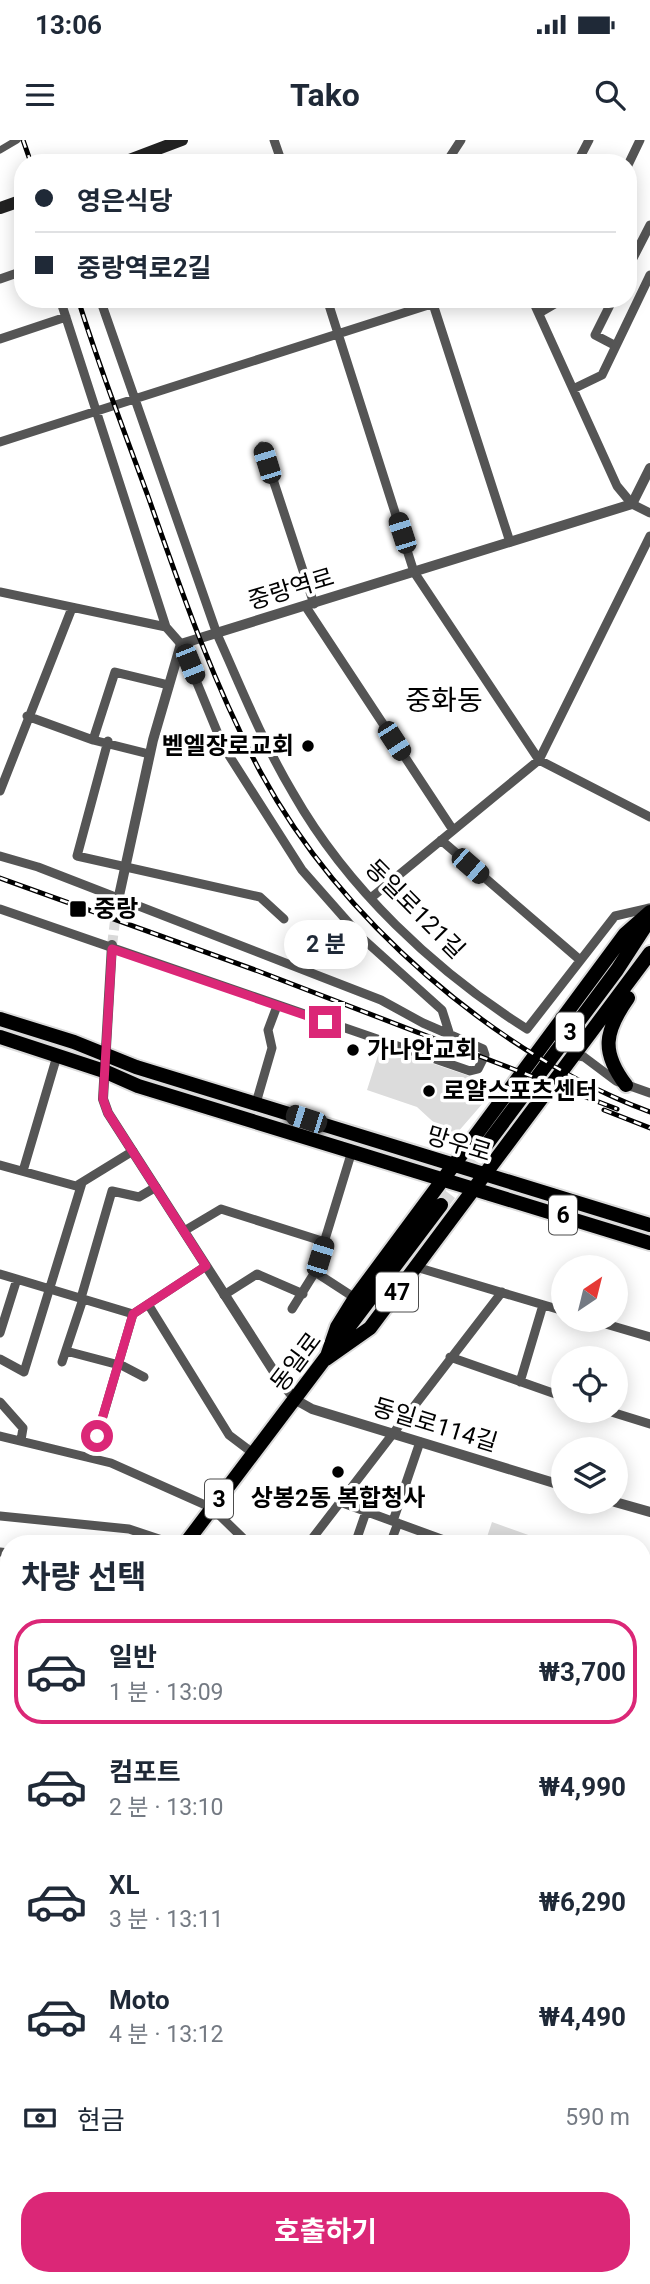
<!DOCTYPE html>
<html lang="ko">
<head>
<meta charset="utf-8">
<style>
  body { margin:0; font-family:Roboto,"Noto Sans KR",sans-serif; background:#f2f2f3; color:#1f2937; height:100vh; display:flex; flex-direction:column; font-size:26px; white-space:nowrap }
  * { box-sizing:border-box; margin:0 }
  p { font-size:23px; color:#747a83 }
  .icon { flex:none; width:38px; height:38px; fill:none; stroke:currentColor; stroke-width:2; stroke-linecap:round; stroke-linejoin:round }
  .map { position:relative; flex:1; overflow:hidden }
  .side { position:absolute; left:0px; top:1395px; width:651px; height:751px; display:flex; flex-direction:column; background:#fff; border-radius:28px 28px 0 0; box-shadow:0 4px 18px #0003 }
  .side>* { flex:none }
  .banner { position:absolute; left:14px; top:14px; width:623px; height:154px; border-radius:28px; box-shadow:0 4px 18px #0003; display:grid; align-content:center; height:154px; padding:0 21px; background:#fff }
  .needle { width:46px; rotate:35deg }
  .buttons { position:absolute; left:551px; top:1115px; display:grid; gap:14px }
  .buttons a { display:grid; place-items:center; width:77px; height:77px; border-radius:50%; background:#fff; box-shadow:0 4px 18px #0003; font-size:35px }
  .end { position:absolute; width:32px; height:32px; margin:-16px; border:9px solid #db2777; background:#fff; box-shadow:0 0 0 4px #fff }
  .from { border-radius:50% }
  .bubble { position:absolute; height:49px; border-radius:24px; background:#fff; box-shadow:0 4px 18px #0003; font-size:23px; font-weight:700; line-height:49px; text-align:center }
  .car { position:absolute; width:21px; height:42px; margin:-21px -10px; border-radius:9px; box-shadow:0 0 5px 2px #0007; background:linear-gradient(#222 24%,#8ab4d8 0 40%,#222 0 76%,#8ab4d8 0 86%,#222 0) }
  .banner b { display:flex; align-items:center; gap:24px; height:66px; font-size:26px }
  .banner b+b { border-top:2px solid #e0e1e3 }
  .banner i { width:18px; height:18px; background:#1f2937 }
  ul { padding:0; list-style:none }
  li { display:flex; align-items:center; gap:21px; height:105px; margin:0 14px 10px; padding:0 7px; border:4px solid transparent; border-radius:28px }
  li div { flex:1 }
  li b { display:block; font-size:26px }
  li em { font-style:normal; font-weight:700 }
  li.selected { border-color:#db2777 }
  li>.icon { width:63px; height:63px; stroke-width:1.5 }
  h2 { padding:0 21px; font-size:32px; line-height:84px }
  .pay { display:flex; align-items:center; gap:18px; height:77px; padding:0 21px; font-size:26px }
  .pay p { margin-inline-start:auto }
  .primary-button { display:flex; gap:14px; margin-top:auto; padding:14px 21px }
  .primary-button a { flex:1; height:80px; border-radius:28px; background:#db2777; color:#fff; font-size:28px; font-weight:700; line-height:80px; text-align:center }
  .status { display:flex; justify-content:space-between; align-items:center; height:49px; padding:0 35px; background:#fff; direction:ltr }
  .status svg { height:19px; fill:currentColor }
  header { display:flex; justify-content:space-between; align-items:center; height:91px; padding:0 21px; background:#fff; font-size:32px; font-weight:700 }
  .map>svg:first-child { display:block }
  .green { fill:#dcdcdc }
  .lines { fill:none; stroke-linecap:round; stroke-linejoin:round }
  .tertiary-tunnel { stroke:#d9d9d9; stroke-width:10; stroke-dasharray:10 5; stroke-linecap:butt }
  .primary-tunnel { stroke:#d9d9d9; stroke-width:14; stroke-dasharray:14 7; stroke-linecap:butt }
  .primary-casing { stroke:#dbdbdb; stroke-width:18 }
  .pedestrian { stroke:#555; stroke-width:7 }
  .minor { stroke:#555; stroke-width:9 }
  .tertiary { stroke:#555; stroke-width:10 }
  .secondary { stroke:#222; stroke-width:12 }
  .primary { stroke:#000; stroke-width:14 }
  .rail-casing { stroke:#000; stroke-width:5 }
  .rail { stroke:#fff; stroke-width:2.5; stroke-dasharray:8; stroke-linecap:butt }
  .route { stroke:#db2777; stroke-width:9 }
  .poi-dot { fill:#000; stroke:#fff; stroke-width:2.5 }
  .labels { text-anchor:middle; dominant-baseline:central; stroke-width:7; stroke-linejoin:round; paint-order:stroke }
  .shield { fill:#fff; stroke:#4c4c4c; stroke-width:2 }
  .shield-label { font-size:23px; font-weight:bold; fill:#000 }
  .street-label { font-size:24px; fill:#000; stroke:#fff }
  .poi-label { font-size:24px; font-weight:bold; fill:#000; stroke:#fff; text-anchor:start }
  .quarter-label { font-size:28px; fill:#000; stroke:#fff }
</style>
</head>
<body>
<div class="status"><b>13:06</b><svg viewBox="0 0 49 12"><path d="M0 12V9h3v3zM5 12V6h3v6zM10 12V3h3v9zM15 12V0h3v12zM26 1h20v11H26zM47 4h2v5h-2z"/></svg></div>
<header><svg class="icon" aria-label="menu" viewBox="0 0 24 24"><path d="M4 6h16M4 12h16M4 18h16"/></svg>Tako<svg class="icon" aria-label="search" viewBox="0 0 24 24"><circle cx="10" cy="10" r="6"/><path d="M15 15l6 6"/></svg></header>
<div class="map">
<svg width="650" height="2144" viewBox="0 0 650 2144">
  <rect width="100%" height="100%" fill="#fff"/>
  <path class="green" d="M381,906L487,942L484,949L490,955L457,993L440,998L442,990L417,967L367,950Z
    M492,1382L548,1402L547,1403H485Z
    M9,1796V1869L0,1871V1808Z"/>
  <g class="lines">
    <path class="tertiary-tunnel" d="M112,805L117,765"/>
    <path class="primary-tunnel" d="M441,1065L487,1004"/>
    <g class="primary-casing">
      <path id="primary" d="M0,879L74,902L136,927L650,1085
        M0,897L104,931L138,946L650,1103
        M626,945C601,912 604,892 628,858
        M487,1004L617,830L650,779
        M326,1219L337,1187L355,1158L625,794L650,772
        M326,1219L370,1188L650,813
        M185,1404L441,1065
        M0,1640L9,1628
        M0,1658L9,1646"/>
    </g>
    <path class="pedestrian" d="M0,10L17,0"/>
    <path class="minor" d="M274,0L282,23
      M446,23L461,0
      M577,23L589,0
      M628,25L640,0
      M628,128L650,85
      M0,139L23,131
      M60,159L166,487L181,504L223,606L302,730L362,798L442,870L449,892
      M100,159L217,494C241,547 263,603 293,653C347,748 435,831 527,889L615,776L650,768
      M327,159L414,432L539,620L650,677
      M532,159L617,346L632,364L650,373
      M613,159L595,195L616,206
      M433,164L510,402
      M539,173L563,159
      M0,199L66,177
      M573,249L602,235L650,135
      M0,302L447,159
      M262,306L314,464
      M0,452L166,487
      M306,467L453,690
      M27,576L93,600L149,614
      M93,600L115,532L169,545
      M108,601L77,716L260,757L284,779
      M0,651L72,468
      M441,700L580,820
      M0,716L38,727L381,860L423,883L483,909L485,915L478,929L470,931L0,769
      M372,757L539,620L650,396
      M575,915L584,917L616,941L650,953
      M256,963L272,908L268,890L277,866
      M352,1011L315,1132L355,1158
      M0,1025L76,1046L133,1011
      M23,1031L57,916
      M184,1091L221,1069L325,1102
      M416,1127L564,1171
      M0,1134L133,1174
      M224,1155L257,1134L303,1154
      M81,1158L112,1051L139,1057L156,1047
      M148,1164L229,1295L254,1314
      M292,1169L315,1132
      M592,1180L650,1197
      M0,1193L17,1139
      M66,1211L123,1226L144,1237
      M450,1217L564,1257
      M0,1219L24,1232L82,1043
      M62,1222L83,1159
      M520,1242L543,1165
      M0,1262L23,1288L21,1300
      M605,1270L650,1284
      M0,1296L111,1323L212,1368L249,1404
      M91,1317L133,1174L206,1126
      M340,1362L455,1404
      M0,1376L129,1389L174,1404
      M393,1381L420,1302
      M308,1404L502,1152
      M355,1404L366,1372
      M390,1404L398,1383
      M0,1412L9,1413
      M642,1458L650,1434
      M642,1464L650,1466
      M642,1515L650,1517
      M642,1550L650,1553
      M642,1703L650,1708
      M0,1769L9,1758
      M0,1780L9,1787
      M642,1786L650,1783
      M0,1808L9,1796
      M642,1855L650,1851
      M0,1871L9,1869
      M642,1918L650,1914
      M0,1955L9,1952
      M642,2027L650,2030
      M0,2032L9,2030
      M187,2144L195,2137
      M349,2144L358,2137
      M448,2144L451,2137
      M497,2144L500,2137
      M584,2144L588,2137"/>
    <path class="tertiary" d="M117,765L153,600L181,504L632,364L650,328
      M112,805L103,959L108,973L280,1241L296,1260L312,1269L564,1346
      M615,1362L650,1372
      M0,1440L9,1442
      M642,1651L650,1654"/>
    <path class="secondary" d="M121,23L182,0
      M0,68L23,60
      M642,1880L650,1876
      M0,2123L9,2126
      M39,2137L59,2144
      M265,2144L274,2137"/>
    <use href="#primary" class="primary"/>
    <g class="rail-casing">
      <path id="rail" d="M23,0L31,23
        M78,159C99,227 125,293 149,359C182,453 214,546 261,633C341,780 494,913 650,972
        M0,738L258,831L617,969
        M604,970L650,988"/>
    </g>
    <use href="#rail" class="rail"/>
  </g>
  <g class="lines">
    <path class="route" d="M97,1296L133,1174L206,1126L108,973L103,959L112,809L325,882"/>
  </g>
  <g class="poi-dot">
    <circle cx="308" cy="606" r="7"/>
    <rect x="69" y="760" width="18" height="18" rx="3.5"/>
    <circle cx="353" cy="910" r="7"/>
    <circle cx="429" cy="951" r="7"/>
    <circle cx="338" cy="1332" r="7"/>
  </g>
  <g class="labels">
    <g class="shield">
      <rect x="556" y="872.5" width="28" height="39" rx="5"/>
      <rect x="549" y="1055.5" width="28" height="39" rx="5"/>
      <rect x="376" y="1132.5" width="42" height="39" rx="5"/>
      <rect x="205" y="1339.5" width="28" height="39" rx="5"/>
    </g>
    <g class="shield-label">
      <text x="570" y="892">3</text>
      <text x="563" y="1075">6</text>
      <text x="397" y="1152">47</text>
      <text x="219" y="1359">3</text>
    </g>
    <g class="street-label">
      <text transform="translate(291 449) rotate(-17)">중랑역로</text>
      <text transform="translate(415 769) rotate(45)">동일로121길</text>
      <text transform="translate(459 1004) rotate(17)">망우로</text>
      <text transform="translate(296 1222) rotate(-53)">동일로</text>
      <text transform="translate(435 1285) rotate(17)">동일로114길</text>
    </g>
    <g class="poi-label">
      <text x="294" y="606" text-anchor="end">벧엘장로교회</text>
      <text x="94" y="769">중랑</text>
      <text x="367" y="910">가나안교회</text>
      <text x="443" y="951">로얄스포츠센터</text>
      <text x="338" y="1358" text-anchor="middle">상봉2동 복합청사</text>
    </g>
    <g class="quarter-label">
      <text x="444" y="560">중화동</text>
    </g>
  </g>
</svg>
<div class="buttons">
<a><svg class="needle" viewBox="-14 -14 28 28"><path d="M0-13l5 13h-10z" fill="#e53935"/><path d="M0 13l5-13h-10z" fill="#747a83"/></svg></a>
<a><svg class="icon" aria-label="locate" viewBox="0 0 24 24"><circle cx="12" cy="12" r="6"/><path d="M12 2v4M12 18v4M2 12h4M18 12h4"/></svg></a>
<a><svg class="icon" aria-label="layers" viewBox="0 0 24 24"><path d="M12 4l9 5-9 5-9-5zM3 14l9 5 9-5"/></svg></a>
</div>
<i class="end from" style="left:97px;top:1296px"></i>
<i class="end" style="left:325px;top:882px"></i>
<div class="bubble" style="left:284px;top:780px;width:84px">2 분</div>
<i class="car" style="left:267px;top:323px;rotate:343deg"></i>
<i class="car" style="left:402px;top:393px;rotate:342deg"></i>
<i class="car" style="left:190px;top:524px;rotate:158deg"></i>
<i class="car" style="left:394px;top:601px;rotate:147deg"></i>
<i class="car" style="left:470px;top:726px;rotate:131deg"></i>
<i class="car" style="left:306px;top:979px;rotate:288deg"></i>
<i class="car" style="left:320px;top:1117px;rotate:17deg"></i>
<div class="banner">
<b><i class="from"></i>영은식당</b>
<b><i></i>중랑역로2길</b>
</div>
<section class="side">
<h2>차량 선택</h2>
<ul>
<li class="selected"><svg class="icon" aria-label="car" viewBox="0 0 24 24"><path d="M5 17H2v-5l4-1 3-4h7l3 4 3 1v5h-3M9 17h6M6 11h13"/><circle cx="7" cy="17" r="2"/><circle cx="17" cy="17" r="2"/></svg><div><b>일반</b><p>1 분 · 13:09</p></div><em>₩3,700</em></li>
<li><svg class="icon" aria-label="car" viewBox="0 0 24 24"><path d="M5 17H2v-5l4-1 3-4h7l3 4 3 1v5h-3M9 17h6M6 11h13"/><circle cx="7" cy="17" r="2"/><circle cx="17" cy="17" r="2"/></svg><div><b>컴포트</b><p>2 분 · 13:10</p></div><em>₩4,990</em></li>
<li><svg class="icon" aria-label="car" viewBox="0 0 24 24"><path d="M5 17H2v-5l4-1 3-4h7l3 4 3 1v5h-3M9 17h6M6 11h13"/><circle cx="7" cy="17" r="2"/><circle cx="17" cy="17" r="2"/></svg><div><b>XL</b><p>3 분 · 13:11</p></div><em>₩6,290</em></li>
<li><svg class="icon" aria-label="car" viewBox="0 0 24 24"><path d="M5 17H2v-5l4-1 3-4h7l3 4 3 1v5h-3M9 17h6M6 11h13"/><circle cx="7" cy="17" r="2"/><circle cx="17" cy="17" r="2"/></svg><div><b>Moto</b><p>4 분 · 13:12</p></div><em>₩4,490</em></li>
</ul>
<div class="pay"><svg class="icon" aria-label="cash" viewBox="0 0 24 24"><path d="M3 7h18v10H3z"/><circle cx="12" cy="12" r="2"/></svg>현금<p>590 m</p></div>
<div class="primary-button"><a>호출하기</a></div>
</section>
</div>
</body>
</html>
